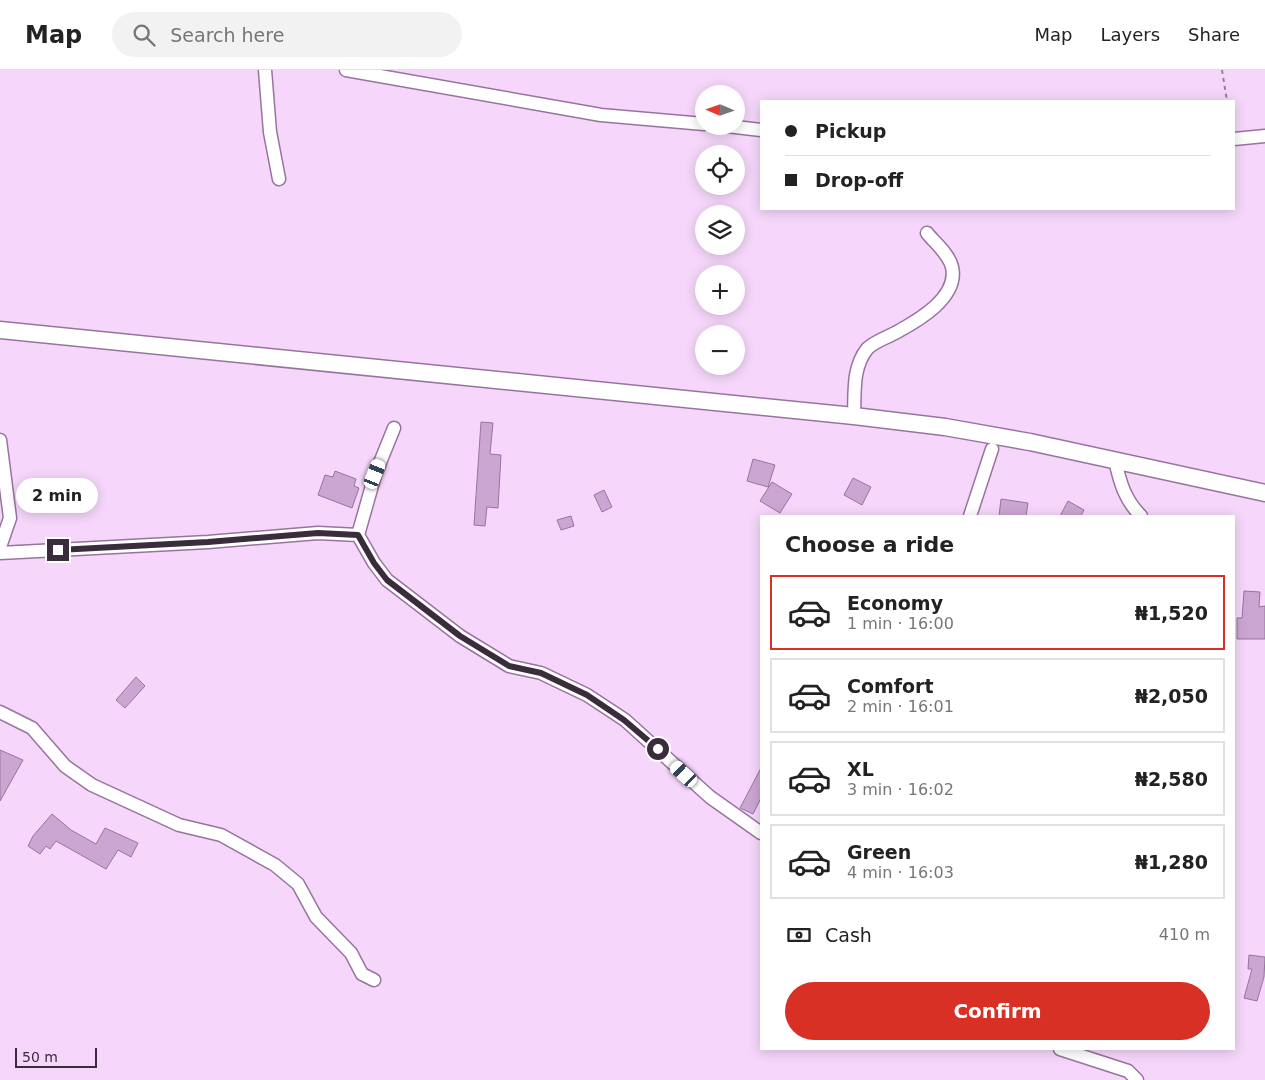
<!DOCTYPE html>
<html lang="en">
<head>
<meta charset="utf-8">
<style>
  body { margin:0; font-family:"DejaVu Sans",sans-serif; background:#f2f2f2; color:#222; height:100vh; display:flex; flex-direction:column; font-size:19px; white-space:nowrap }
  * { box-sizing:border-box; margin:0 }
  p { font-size:16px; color:#767676 }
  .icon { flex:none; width:28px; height:28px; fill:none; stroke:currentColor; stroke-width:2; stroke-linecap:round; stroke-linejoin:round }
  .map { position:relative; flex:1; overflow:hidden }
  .drawer { position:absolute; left:760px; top:445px; width:475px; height:535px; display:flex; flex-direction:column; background:#fff; border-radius:0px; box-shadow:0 2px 12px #0003 }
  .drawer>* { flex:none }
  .hud { position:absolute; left:760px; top:30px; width:475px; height:110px; border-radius:0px; box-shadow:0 2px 12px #0003; display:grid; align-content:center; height:110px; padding:0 25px; background:#fff }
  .needle { width:32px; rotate:272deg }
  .fabs { position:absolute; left:695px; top:15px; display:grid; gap:10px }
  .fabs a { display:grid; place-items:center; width:50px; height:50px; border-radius:50%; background:#fff; box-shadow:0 2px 12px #0003; font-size:25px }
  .scale { position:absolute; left:15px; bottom:12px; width:82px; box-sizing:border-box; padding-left:5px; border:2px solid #3a2b3d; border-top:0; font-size:14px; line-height:18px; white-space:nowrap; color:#3a2b3d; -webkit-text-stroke:4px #f6d7fb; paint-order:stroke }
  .end { position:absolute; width:22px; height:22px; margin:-11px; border:6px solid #3a2b3d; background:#fff; box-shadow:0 0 0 2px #fff }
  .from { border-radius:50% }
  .bubble { position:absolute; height:35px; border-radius:18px; background:#fff; box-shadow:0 2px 12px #0003; font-size:16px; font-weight:700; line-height:35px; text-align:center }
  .car { position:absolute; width:15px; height:30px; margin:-15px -8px; border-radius:6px; box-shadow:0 0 4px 1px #0007; background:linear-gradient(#fff 24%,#345 0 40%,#fff 0 76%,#345 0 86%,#fff 0) }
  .hud b { display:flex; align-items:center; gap:18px; height:48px; font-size:19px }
  .hud b+b { border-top:1px solid #e0e0e0 }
  .hud i { width:12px; height:12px; background:#222 }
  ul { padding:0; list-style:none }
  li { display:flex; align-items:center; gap:15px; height:75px; margin:0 10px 8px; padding:0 15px; border:2px solid #e0e0e0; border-radius:0px }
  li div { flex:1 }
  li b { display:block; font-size:19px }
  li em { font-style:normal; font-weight:700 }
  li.on { border-color:#d93025 }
  li>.icon { width:45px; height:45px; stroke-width:1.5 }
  h2 { padding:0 25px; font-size:22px; line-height:60px }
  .pay { display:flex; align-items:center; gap:12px; height:55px; padding:0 25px; font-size:19px }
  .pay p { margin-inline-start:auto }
  .primary-button { display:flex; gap:10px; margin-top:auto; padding:10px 25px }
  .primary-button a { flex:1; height:58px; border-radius:30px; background:#d93025; color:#fff; font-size:20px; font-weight:700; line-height:58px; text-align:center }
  header { display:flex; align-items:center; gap:30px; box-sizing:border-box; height:70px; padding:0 25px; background:#fff; border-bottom:1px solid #e0e0e0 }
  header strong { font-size:24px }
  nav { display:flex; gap:28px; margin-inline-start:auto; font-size:18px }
  .search { width:350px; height:45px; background:#f2f2f2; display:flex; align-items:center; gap:12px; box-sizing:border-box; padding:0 18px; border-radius:28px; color:#767676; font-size:19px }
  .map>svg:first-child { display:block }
  .building { fill:#cca6d3; stroke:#97749d }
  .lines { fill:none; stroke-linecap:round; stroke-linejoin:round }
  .minor-casing { stroke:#97749d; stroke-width:15 }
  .major-casing { stroke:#97749d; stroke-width:19 }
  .path { stroke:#96809a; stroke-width:2; stroke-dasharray:4 4; stroke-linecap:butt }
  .minor { stroke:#fff; stroke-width:12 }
  .major { stroke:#fff; stroke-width:16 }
  .route { stroke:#3a2b3d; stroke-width:6 }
</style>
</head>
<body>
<header>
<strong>Map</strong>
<div class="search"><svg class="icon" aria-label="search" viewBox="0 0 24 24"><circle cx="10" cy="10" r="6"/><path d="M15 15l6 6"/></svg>Search here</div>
<nav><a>Map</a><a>Layers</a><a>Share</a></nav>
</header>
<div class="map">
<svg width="1265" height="1010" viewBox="0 0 1265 1010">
  <rect width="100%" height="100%" fill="#f6d7fb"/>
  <path class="building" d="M481,352L493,353L490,384L501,385L498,438L487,437L485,456L474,455Z
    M753,389L775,395L768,417L747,411Z
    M335,401L356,409L354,416L359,418L352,438L318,425L325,405L333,407Z
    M853,408L871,417L862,435L844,425Z
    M772,412L792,424L780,443L760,431Z
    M604,420L612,437L602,442L594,425Z
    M1001,429L1028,433L1026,446H999Z
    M1068,431L1084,440L1081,446H1060Z
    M571,446L574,456L561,460L557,450Z
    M1244,521L1260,522L1259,537L1265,536V569H1237V548H1242Z
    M136,607L145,616L125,638L116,630Z
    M0,680L23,690L0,731Z
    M761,698V728L753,744L740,738Z
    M52,744L71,760L96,774L105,758L138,773L131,787L118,780L106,799L56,771L50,779L46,776L40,784L28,776L33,766Z
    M1249,885L1265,887L1264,907L1257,931L1244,928L1252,899H1248Z"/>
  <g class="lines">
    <g class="minor-casing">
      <path id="minor" d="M265,0L270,62L279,109
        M346,0L601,45L704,54
        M727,56L761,60
        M1234,69L1265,66
        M854,346C855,323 852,298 867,279C873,272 888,267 897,262C919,250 959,227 952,197C949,184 935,173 927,163
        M0,370L10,448L0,477
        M1115,390C1120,413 1125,430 1141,446
        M970,446L992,379
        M358,465L375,405L394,358
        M0,483L208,472L318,463L358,465L374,493L387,510L460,566L509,596L541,603L587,625L625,650L710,727L761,763
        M0,642L32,658L65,696L92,715L179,755L221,765L275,795L298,814L316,847L351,883L362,904L374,910
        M1060,979L1128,1001L1137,1010"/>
    </g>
    <g class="major-casing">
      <path id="major" d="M0,260L854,346L945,357L1030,372L1265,423"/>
    </g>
    <path class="path" d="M1222,0L1227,31"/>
    <use href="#minor" class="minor"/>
    <use href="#major" class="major"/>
  </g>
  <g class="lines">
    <path class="route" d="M58,480L208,472L318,463L358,465L374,493L387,510L460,566L509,596L541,603L587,625L624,650L658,679"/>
  </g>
</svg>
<div class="fabs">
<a><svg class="needle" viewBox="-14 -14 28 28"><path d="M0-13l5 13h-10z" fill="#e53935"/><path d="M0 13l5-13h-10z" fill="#767676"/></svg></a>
<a><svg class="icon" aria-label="locate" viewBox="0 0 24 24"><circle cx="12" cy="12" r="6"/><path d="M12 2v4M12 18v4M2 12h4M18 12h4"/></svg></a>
<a><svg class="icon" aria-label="layers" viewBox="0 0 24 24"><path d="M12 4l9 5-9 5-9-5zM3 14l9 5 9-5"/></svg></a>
<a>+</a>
<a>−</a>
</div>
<div class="scale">50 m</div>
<i class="end from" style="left:658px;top:679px"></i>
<i class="end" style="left:58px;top:480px"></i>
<div class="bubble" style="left:16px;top:408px;width:82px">2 min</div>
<i class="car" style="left:375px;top:404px;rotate:22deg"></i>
<i class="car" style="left:684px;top:704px;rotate:313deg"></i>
<div class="hud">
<b><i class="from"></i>Pickup</b>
<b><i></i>Drop-off</b>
</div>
<section class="drawer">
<h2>Choose a ride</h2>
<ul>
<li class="on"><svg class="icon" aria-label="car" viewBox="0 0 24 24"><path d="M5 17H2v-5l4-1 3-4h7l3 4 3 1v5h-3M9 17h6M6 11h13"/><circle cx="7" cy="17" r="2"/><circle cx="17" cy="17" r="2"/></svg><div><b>Economy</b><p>1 min · 16:00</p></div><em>₦1,520</em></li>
<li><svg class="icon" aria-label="car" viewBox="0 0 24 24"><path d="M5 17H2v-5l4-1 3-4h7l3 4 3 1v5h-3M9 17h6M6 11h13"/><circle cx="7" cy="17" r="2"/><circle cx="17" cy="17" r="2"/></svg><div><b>Comfort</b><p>2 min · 16:01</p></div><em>₦2,050</em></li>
<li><svg class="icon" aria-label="car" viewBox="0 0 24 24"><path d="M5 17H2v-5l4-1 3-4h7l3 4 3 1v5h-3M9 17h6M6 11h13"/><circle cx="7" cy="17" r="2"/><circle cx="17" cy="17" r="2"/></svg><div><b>XL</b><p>3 min · 16:02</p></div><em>₦2,580</em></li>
<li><svg class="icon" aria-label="car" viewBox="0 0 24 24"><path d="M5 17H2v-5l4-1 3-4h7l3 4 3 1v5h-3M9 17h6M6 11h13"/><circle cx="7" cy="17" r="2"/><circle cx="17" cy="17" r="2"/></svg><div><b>Green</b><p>4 min · 16:03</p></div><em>₦1,280</em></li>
</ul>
<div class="pay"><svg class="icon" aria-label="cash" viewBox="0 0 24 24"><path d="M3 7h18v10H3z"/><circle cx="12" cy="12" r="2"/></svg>Cash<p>410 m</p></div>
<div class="primary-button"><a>Confirm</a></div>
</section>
</div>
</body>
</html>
